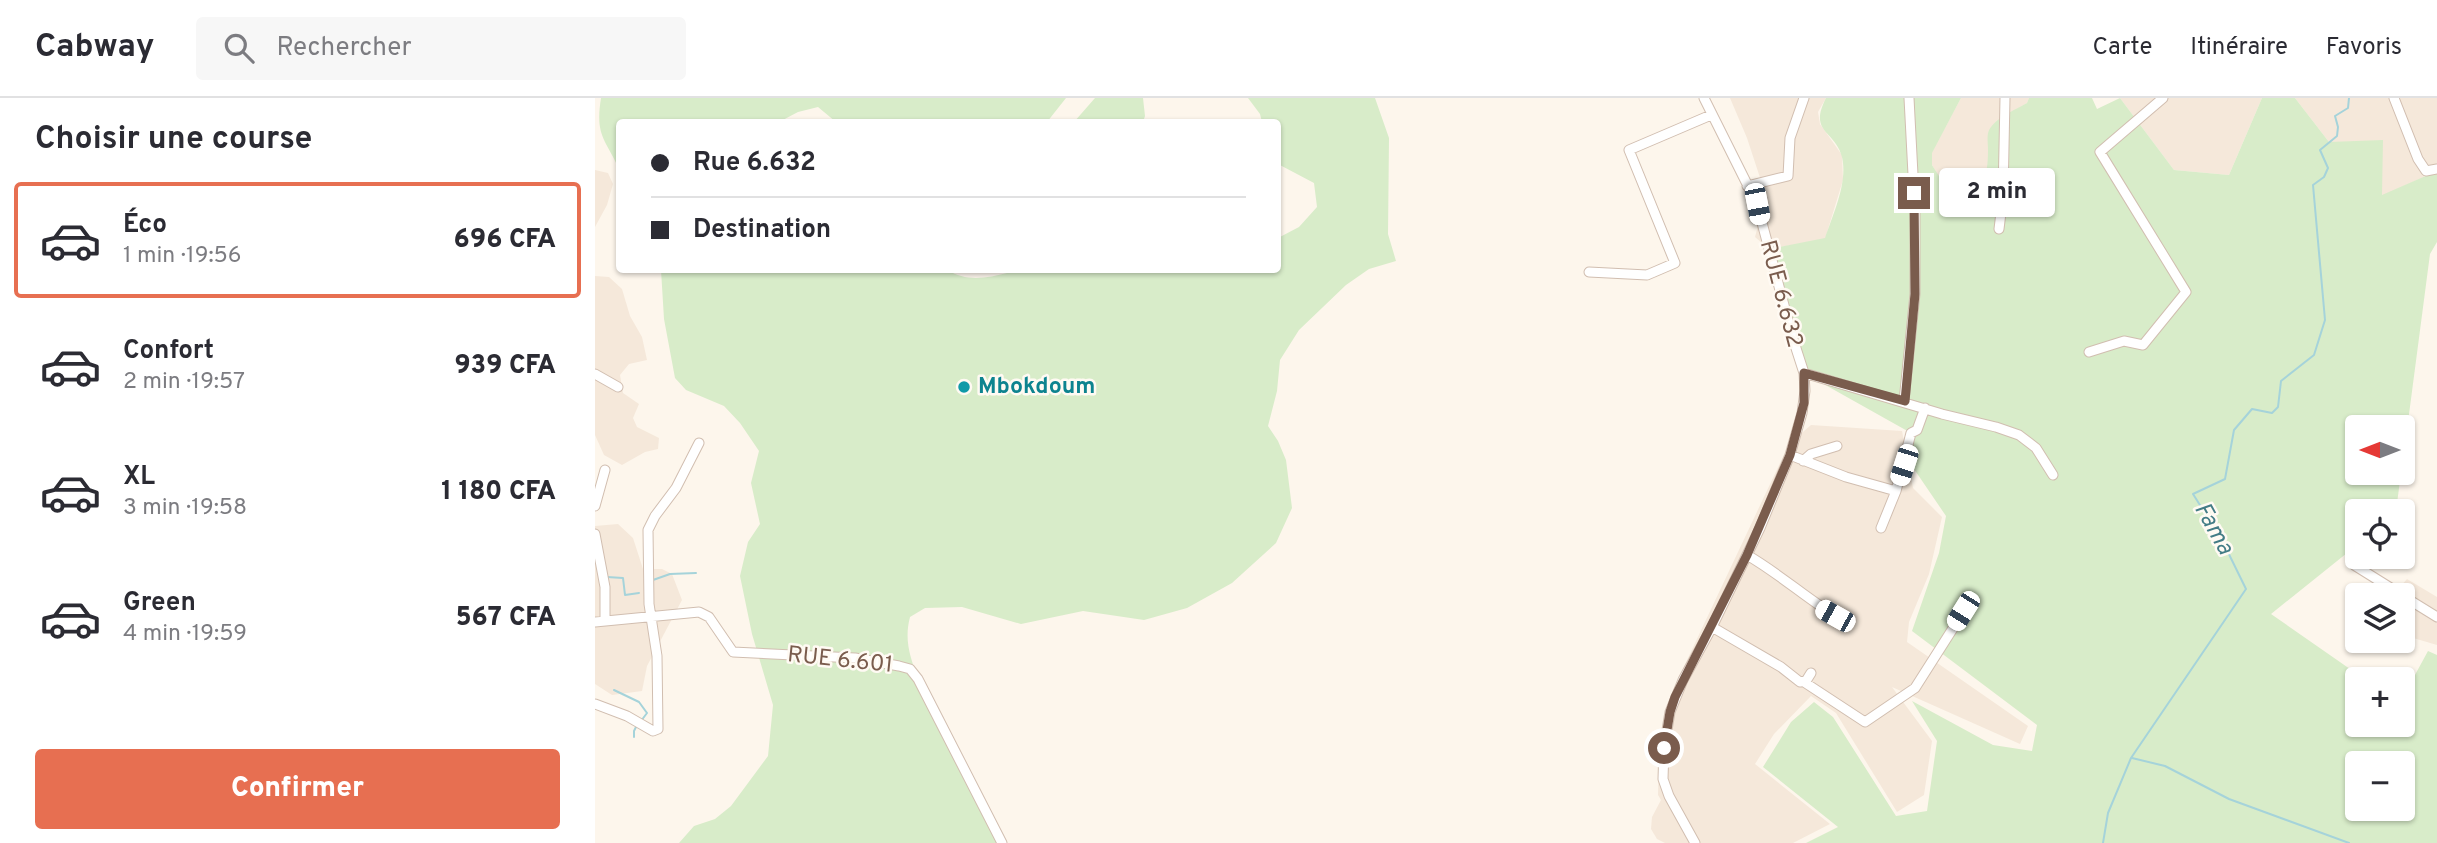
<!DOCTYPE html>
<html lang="fr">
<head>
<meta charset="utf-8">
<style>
  body { margin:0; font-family:Overpass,sans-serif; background:#f7f7f7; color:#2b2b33; height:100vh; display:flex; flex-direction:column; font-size:26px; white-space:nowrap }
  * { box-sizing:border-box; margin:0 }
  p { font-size:23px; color:#7c7c81 }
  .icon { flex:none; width:38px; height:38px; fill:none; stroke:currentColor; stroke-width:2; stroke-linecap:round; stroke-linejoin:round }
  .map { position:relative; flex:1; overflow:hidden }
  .panel { display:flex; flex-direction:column; background:#fff; width:595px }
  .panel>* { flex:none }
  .hud { position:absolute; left:21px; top:21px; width:665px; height:154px; border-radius:7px; box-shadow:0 2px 5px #0004; display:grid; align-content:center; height:154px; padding:0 35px; background:#fff }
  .needle { width:46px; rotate:270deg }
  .controls { position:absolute; left:1750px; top:317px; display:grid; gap:14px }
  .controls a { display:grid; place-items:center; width:70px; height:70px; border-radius:7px; background:#fff; box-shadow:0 2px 5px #0004; font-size:35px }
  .end { position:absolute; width:32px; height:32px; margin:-16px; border:9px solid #7a5c4d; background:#fff; box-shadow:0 0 0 4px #fff }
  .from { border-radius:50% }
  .bubble { position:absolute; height:49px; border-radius:7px; background:#fff; box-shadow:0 2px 5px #0004; font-size:23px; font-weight:800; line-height:49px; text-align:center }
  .car { position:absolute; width:21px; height:42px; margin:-21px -10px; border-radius:9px; box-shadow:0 0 5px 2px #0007; background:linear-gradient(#fff 24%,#345 0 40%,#fff 0 76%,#345 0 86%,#fff 0) }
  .hud b { display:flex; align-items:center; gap:24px; height:66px; font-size:26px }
  .hud b+b { border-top:2px solid #e1e1e2 }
  .hud i { width:18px; height:18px; background:#2b2b33 }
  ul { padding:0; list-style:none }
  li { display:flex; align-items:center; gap:21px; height:116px; margin:0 14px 10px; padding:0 21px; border:4px solid transparent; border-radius:7px }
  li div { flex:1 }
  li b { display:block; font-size:26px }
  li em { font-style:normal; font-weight:800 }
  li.active { border-color:#e76f51 }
  li>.icon { width:63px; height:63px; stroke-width:1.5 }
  h2 { padding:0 35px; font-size:32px; line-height:84px }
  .cta { display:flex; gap:14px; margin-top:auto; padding:14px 35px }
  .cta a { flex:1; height:80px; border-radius:7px; background:#e76f51; color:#fff; font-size:28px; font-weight:800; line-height:80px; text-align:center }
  header { display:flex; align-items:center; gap:42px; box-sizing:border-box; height:98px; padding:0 35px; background:#fff; border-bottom:2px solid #e1e1e2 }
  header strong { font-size:33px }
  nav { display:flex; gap:38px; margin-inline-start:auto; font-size:24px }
  .search { width:490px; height:63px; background:#f7f7f7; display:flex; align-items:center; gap:18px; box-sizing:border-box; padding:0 24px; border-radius:7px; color:#7c7c81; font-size:26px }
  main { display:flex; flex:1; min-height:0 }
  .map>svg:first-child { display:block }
  .residential { fill:#f5e8da }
  .green { fill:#d8ecc9; fill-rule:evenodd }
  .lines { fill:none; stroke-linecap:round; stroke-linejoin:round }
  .stream { stroke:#a5d3da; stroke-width:2 }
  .minor-casing { stroke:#d1beb0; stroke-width:11 }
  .minor { stroke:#fff; stroke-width:9 }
  .route { stroke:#7a5c4d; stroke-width:9 }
  .culture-dot { fill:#0f9aa8; stroke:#fffaf3; stroke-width:2.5 }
  .labels { text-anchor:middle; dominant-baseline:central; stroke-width:5; stroke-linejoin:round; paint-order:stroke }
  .street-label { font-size:23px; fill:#7a5c4d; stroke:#fffaf3 }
  .culture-label { font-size:23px; font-weight:bold; fill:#0d838f; stroke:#fffaf3; text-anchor:start }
  .water-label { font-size:24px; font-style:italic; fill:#437c86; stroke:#fffaf3 }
</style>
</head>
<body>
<header>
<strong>Cabway</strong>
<div class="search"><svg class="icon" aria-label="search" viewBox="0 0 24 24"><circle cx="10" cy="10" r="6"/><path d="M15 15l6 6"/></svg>Rechercher</div>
<nav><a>Carte</a><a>Itinéraire</a><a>Favoris</a></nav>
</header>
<main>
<section class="panel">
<h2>Choisir une course</h2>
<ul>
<li class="active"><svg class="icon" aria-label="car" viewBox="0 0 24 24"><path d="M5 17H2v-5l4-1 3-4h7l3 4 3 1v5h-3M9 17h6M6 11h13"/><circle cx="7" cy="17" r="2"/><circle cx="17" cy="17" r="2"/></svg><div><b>Éco</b><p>1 min · 19:56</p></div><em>696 CFA</em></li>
<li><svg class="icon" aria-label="car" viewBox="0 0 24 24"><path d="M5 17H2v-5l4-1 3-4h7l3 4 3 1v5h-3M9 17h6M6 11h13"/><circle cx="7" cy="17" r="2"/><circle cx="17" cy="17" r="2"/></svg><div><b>Confort</b><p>2 min · 19:57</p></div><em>939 CFA</em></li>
<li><svg class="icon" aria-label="car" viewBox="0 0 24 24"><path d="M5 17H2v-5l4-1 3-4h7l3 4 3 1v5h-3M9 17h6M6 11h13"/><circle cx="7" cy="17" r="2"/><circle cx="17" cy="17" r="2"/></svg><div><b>XL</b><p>3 min · 19:58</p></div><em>1 180 CFA</em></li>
<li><svg class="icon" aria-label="car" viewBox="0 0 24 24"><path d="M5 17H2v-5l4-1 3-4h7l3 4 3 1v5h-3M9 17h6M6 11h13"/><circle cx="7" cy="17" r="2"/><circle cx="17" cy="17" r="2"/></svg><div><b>Green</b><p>4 min · 19:59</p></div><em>567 CFA</em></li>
</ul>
<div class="cta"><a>Confirmer</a></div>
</section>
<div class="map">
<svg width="1842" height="745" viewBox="0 0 1842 745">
  <rect width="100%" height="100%" fill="#fdf6ec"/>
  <path class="residential" d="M1135,0H1231L1223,14L1225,26L1247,57L1248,82L1230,141L1174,151L1160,139L1171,98L1152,40Z
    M1366,0H1434L1432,5L1400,25L1393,35V74L1387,85L1376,92L1350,89L1337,67V54Z
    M1525,0H1667L1634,77L1579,72Z
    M1700,0H1842V73L1787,98L1734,44Z
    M0,72L13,75L18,86L12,107L0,129Z
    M0,178L14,179L27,191L35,218L47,239L52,262L34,266L25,277L28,295L44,306L38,320L42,329L64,340L63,351L50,354L27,367L9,357L0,337Z
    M1216,327L1307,333L1318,390L1347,419L1334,476L1314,524L1312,544L1433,628L1425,646L1297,589L1337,643L1329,697L1302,714L1241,615L1216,598L1179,636L1160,666L1235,726L1198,745H1070L1062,741L1056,731L1057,719L1066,702L1063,697L1064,659L1084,579L1194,346Z
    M23,426L38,440L48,471H67L77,476L87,502L52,568L47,593L17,597L0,586V428Z
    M1812,481L1842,499V547L1808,537V497H1798Z"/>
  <path class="green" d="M6,0H471L452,24H241L223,9L203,14L184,24H24V71C10,40 0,38 6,0Z
    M500,0H548L550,18L548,24H479Z
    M653,0H780L794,40L793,136L801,163L774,171L751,187L704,232L685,262L682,293L673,328L683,343L691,362L697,410L681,445L637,485L592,510L549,522L488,513L426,526L367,509L330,510L315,519C309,542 315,559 323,580L407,745H84L99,728L120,721L136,708L173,658L178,607L157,536L145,478L153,444L165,426L156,385L164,353L145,325L129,308L91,292L80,280L69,221L66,172H353C370,184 393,180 412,175L414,172H682L683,140L704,129L722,109L719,85L683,66L682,24H667L665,16Z
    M1231,0H1366L1337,55V67L1351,89C1385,93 1393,88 1393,52C1393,47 1392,40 1393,35C1397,21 1420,12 1432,5L1434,0H1497L1502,11L1525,0L1579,72L1634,77L1667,0H1700L1734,44L1788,42L1787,97L1842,73V144L1835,156L1808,362V329H1762V374L1806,375L1801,413H1762V447L1676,516L1755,571L1774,581H1762V626H1808V599L1833,553L1842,557V745H1211L1243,729L1168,669L1196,624L1219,604L1238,619L1301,718L1332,713L1342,643L1317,603L1398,647L1437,653L1442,627L1317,533L1344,455L1351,418L1319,371L1316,335L1209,275L1174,151L1230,140C1238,116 1253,85 1247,59C1240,32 1213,35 1231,0ZM1762,665H1808V710H1762Z"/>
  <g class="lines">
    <path class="stream" d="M12,479L28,480L30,497L44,495
      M58,482L75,476L101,475
      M19,592L44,604L52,615L46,623
      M39,639V633L42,627
      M1537,660L1570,668L1634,701L1754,745
      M1508,745L1513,715L1536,660L1651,491L1627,442L1598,396L1630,381L1639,332L1657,311L1677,315L1683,309L1686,283L1719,257L1730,222L1718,87L1729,79L1733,70L1725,52L1742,38L1743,29L1740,18L1753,10L1754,0"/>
    <g class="minor-casing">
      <path id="minor" d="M1799,0L1823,61L1831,73L1842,71
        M1152,88L1193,78L1195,40L1209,0
        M1404,131L1408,98L1410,0
        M994,174L1052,177L1080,165L1034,52L1116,17
        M1494,254L1529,243L1548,247L1591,194L1505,54L1568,0
        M1209,275L1347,316L1401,329L1424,337L1441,350L1458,377
        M0,276L23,289
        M1309,303L1320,196V115L1314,0
        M1195,357L1251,379L1301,393
        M1208,363L1216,356L1242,348
        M0,408L10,372
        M1286,430L1301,393L1316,335L1322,332L1330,310
        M0,436L10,489V522
        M1152,457C1187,477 1216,505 1252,525
        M1759,467L1807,497
        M1808,498L1842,519
        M0,524L104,514L114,519L138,554L260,560L304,568L315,571L323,581L407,745
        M1117,529L1186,569L1205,584L1211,583L1216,575
        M1209,584L1270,624L1320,590L1369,513
        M0,606L32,618L58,633L63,631L62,558L54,506L53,432L60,418L81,390L104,345
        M1100,745L1074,698L1068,681L1069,650L1075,614L1088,582L1117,529L1165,430L1195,357L1207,315L1210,293L1209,275L1198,241L1162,106L1109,0"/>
    </g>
    <use href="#minor" class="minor"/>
  </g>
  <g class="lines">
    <path class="route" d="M1069,650L1075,614L1080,599L1152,457L1195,357L1209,305V275L1310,303L1320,196L1319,95"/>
  </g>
  <circle class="culture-dot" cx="369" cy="289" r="7"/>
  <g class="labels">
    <g class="street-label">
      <text transform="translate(1185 196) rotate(75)">RUE 6.632</text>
      <text transform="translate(245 563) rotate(6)">RUE 6.601</text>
    </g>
    <g class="culture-label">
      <text x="383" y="289">Mbokdoum</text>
    </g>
    <g class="water-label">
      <text transform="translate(1618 431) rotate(61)">Fama</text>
    </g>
  </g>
</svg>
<div class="controls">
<a><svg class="needle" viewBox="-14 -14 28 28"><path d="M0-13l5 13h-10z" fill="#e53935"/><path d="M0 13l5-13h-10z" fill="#7c7c81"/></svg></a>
<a><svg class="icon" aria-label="locate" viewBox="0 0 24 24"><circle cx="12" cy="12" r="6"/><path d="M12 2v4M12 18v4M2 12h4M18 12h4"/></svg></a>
<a><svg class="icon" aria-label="layers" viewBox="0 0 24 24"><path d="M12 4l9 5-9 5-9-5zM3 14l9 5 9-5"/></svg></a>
<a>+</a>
<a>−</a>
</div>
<i class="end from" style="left:1069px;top:650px"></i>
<i class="end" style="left:1319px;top:95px"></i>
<div class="bubble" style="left:1344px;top:70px;width:116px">2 min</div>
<i class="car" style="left:1162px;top:106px;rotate:169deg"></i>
<i class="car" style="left:1309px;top:367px;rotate:198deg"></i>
<i class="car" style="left:1368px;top:513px;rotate:212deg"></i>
<i class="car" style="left:1240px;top:518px;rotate:299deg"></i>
<div class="hud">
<b><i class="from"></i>Rue 6.632</b>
<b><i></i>Destination</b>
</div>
</div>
</main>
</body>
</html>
